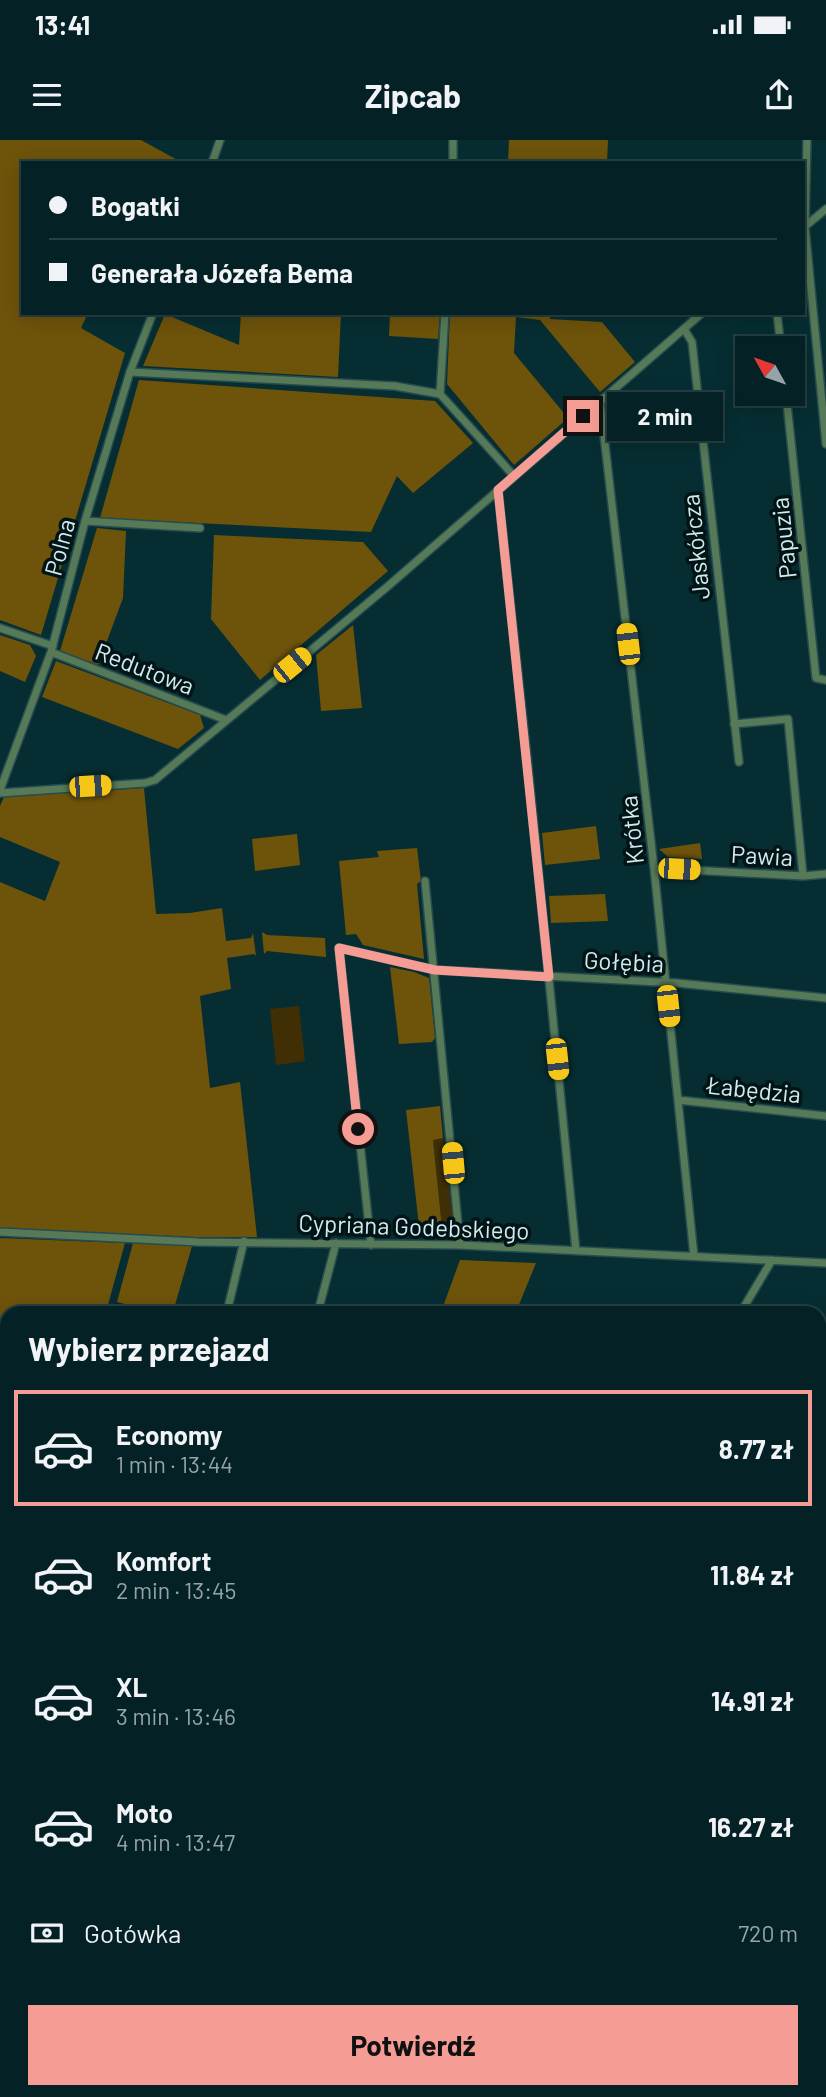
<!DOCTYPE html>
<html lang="pl">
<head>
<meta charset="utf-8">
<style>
  body { margin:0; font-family:Barlow,sans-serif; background:#122f32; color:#f1f3f6; height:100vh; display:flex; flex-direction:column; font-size:26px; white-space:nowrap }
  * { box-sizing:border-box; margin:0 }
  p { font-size:23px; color:#97a4a7 }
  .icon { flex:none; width:38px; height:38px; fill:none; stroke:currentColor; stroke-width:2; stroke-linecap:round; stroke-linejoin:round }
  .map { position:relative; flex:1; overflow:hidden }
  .sheet { position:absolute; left:0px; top:1166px; width:826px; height:793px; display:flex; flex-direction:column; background:#042226; border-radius:21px 21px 0 0; box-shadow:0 4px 18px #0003,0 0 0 2px #253f43 }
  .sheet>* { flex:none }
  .banner { position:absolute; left:21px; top:21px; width:784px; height:154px; border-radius:0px; box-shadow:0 4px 18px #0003,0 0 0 2px #253f43; display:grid; align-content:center; height:154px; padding:0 28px; background:#042226 }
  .needle { width:46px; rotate:310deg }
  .tools { position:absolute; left:735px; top:196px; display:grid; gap:14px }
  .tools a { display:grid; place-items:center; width:70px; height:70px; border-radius:0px; background:#042226; box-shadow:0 4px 18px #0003,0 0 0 2px #253f43; font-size:35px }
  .end { position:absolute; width:32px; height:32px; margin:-16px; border:9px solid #f59c94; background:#111; box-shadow:0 0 0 4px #111 }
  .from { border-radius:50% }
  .bubble { position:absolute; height:49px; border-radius:0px; background:#042226; box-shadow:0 4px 18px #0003,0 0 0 2px #253f43; font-size:23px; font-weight:700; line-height:49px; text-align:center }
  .car { position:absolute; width:21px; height:42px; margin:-21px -10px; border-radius:9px; box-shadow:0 0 5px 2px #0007; background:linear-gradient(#f5c518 24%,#345 0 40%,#f5c518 0 76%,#345 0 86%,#f5c518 0) }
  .banner b { display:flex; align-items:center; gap:24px; height:66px; font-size:26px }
  .banner b+b { border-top:2px solid #253f43 }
  .banner i { width:18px; height:18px; background:#f1f3f6 }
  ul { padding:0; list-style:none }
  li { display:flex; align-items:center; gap:21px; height:116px; margin:0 14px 10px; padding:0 14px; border:4px solid transparent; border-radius:0px }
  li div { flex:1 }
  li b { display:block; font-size:26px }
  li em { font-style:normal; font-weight:700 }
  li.on { border-color:#f59c94 }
  li>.icon { width:63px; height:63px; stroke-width:1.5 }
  h2 { padding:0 28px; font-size:32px; line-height:84px }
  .pay { display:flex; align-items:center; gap:18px; height:77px; padding:0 28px; font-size:26px }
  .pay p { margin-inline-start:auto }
  .cta { display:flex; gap:14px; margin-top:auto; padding:14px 28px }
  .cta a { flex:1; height:80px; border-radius:0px; background:#f59c94; color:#111; font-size:28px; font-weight:700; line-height:80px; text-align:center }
  .status { display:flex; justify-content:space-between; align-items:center; height:49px; padding:0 35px; background:#042226; direction:ltr }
  .status svg { height:19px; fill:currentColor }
  header { display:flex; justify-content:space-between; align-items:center; height:91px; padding:0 28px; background:#042226; font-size:32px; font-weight:700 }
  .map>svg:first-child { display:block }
  .green { fill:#402f05 }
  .forest { fill:#6e530a }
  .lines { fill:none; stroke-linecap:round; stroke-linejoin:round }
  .minor-casing { stroke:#274c50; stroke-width:10 }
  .secondary-casing { stroke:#274c50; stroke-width:13 }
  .minor { stroke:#567a57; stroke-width:7 }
  .secondary { stroke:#6fa971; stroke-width:10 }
  .route { stroke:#f59c94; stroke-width:9 }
  .labels { text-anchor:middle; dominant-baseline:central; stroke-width:7; stroke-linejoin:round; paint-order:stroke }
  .street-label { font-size:24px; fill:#d2ebee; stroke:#021416 }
</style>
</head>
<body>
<div class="status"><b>13:41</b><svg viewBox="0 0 49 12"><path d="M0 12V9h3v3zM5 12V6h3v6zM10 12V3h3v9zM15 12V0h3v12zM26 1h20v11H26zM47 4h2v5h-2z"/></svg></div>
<header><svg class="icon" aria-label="menu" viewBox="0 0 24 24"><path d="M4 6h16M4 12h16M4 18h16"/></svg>Zipcab<svg class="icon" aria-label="share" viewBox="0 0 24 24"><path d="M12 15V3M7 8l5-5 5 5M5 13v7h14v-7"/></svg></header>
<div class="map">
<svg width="826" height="1957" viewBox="0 0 826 1957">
  <rect width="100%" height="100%" fill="#062e32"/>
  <path class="green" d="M299,866L305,921L276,925L270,869Z
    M443,998L454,1089L447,1097H443L433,999Z
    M819,1480L826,1486V1551L819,1546Z
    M0,1677L7,1683V1951H232L248,1954L256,1951H344L343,1957H0Z
    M819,1818H826V1957H790L791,1951H819Z"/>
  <path class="forest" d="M0,0H141L183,23H23V173H88L81,188L125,213L41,495L0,480Z
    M509,0H608L607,23H508Z
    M241,173H341L338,237L143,226L165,174L239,205Z
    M390,173H440L438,199L389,196Z
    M450,173H550V179L602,182L635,222L600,252L540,180L516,177L514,213L568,278L514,325L447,244Z
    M139,240L435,261L473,303L413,353L397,336L371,392L100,378Z
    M97,388L126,391L123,458L98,525L60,511Z
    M214,395L363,402L388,431L260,540L211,479Z
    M353,485L362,568L321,571L316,515Z
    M0,495L30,505L36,516L25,542L0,531Z
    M56,521L200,575L204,588L178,609L42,557Z
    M144,648L156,774L190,773L222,768L226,801L251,798L253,793L256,816L254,814L227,818L231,849L200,856L210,948L240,942L257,1097H193L0,1088V742L45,761L60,722L0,697V666L4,657Z
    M596,686L600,719L545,725L542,693Z
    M297,694L300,725L255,731L252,699Z
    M700,703L702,719L668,717L659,709Z
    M417,708L421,741L417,744L424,819L363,805L356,794L346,795L339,721L379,717L377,711Z
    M605,754L608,781L551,783L549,756Z
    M262,792L267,795L325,798L326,817L267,811L264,814Z
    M390,827L414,832L429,838L435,898L432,902L399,904Z
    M440,966L443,998L433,1000L443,1097L420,1095L406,970Z
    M0,1098L125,1103L106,1172H7V1524L0,1522Z
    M133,1103L192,1106L173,1172H156L117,1162Z
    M460,1120L536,1123L516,1172H441Z
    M819,1546L826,1551V1629L819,1624Z
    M826,1683V1752L819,1762V1693Z
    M344,1951H687V1954L702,1957H343Z"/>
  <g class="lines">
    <g class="minor-casing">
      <path id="minor" d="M807,0L805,87L826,304
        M212,23L220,0
        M453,23V0
        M803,88L826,69
        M777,173L781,208
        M684,189L692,202L739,622
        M130,232L395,246L440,254L514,336
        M440,254L445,173
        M786,254L816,538L826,540
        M600,261L654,728L694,1116
        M498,350L527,618L576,1111
        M85,381L200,388
        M0,488L53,506
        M51,512L226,580
        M734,584L788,579L803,736
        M0,650L51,512L85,381L130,232L153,173
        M0,653L145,643L155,640L387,447L702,173
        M654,728L803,736L826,734
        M425,741L460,1105
        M678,960L826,976
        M0,1092L198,1102L460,1105L826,1123
        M371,1105L339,808L435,830L677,843L826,858
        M227,1172L244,1101
        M318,1172L336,1103
        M741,1172L772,1120
        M819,1419L826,1409"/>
    </g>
    <g class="secondary-casing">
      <path id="secondary" d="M0,1642L7,1646
        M819,1803L826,1804"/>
    </g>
    <use href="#minor" class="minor"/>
    <use href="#secondary" class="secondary"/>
  </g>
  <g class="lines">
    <path class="route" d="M358,989L339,808L435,830L549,837L498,350L583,276"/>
  </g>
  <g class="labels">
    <g class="street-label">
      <text transform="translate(783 398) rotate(-96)">Papuzia</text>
      <text transform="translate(59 407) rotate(-75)">Polna</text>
      <text transform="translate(695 407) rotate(-96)">Jaskółcza</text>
      <text transform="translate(145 528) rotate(21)">Redutowa</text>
      <text transform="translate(631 690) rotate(-96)">Krótka</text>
      <text transform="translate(762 715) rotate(3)">Pawia</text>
      <text transform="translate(624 821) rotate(3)">Gołębia</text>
      <text transform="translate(754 949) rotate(6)">Łabędzia</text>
      <text transform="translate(414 1086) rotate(2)">Cypriana Godebskiego</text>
    </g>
  </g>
</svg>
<div class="tools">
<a><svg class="needle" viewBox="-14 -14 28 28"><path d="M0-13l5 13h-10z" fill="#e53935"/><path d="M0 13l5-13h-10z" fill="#97a4a7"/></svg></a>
</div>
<i class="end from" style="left:358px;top:989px"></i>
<i class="end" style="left:583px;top:276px"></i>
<div class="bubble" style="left:607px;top:252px;width:116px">2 min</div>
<i class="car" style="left:628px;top:504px;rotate:353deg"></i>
<i class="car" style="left:292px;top:525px;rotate:51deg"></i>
<i class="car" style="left:90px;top:646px;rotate:86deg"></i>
<i class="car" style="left:679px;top:729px;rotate:93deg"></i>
<i class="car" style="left:668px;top:866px;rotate:174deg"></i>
<i class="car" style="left:557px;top:919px;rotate:174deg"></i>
<i class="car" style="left:453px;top:1023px;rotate:355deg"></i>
<div class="banner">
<b><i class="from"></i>Bogatki</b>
<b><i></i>Generała Józefa Bema</b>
</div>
<section class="sheet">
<h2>Wybierz przejazd</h2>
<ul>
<li class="on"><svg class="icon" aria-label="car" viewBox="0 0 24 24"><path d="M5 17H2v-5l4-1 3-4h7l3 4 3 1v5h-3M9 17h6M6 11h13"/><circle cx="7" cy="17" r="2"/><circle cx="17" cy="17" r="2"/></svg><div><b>Economy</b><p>1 min · 13:44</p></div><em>8.77 zł</em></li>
<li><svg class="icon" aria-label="car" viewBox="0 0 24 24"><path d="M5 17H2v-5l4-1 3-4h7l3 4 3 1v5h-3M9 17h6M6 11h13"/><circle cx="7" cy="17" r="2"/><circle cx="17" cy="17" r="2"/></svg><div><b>Komfort</b><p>2 min · 13:45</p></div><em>11.84 zł</em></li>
<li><svg class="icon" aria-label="car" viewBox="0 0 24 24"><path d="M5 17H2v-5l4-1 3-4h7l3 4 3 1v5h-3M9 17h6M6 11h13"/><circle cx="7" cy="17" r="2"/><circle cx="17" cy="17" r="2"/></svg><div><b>XL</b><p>3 min · 13:46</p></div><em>14.91 zł</em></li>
<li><svg class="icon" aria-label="car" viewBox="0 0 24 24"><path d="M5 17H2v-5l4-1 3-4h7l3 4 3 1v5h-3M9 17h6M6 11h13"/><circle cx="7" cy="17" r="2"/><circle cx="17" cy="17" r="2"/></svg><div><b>Moto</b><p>4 min · 13:47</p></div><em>16.27 zł</em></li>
</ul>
<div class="pay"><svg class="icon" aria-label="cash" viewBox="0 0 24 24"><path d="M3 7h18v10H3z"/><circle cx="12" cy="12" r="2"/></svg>Gotówka<p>720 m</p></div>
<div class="cta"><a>Potwierdź</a></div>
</section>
</div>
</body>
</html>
